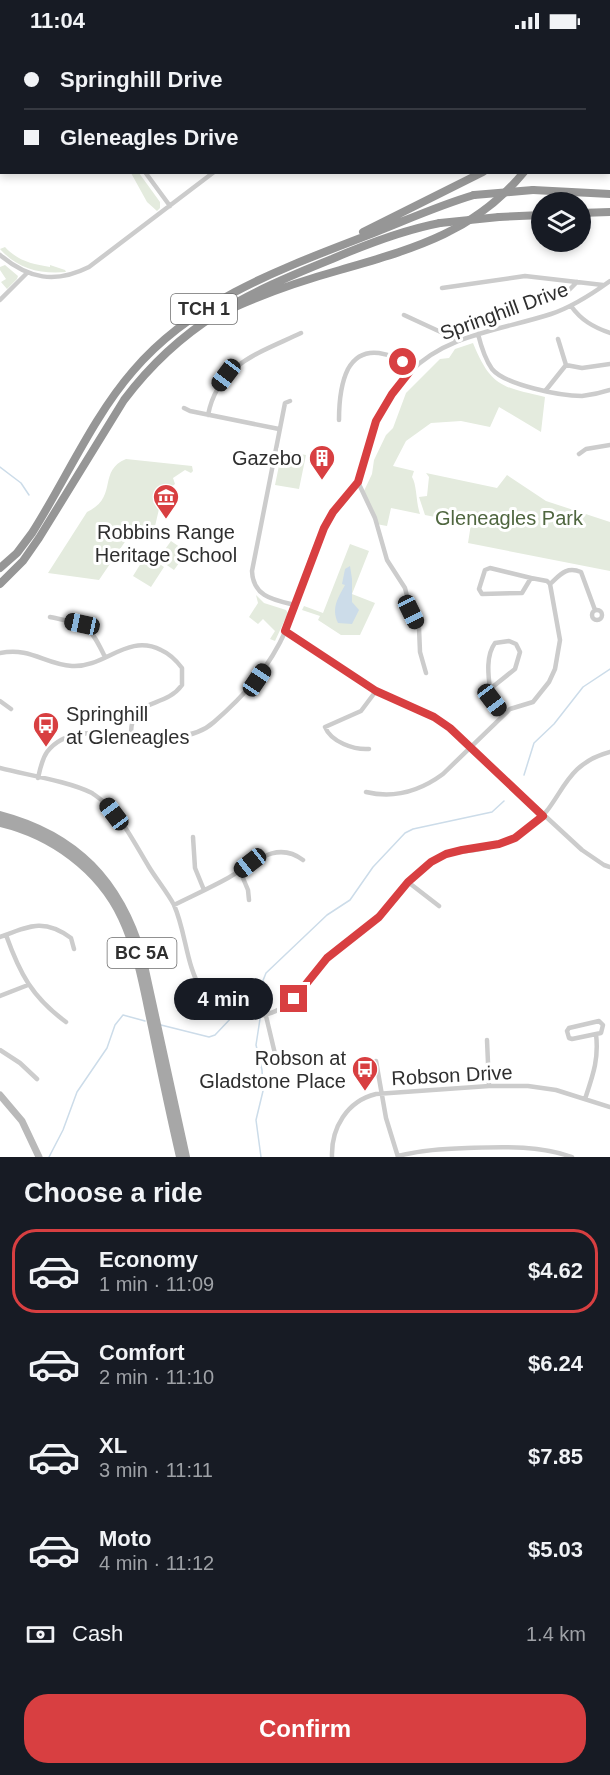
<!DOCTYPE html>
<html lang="en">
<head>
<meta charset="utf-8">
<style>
  body { margin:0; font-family:Arial,sans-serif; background:#20242c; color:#f1f3f6; height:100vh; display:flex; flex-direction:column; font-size:22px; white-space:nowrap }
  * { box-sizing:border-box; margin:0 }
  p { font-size:20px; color:#9ea1a6 }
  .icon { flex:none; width:33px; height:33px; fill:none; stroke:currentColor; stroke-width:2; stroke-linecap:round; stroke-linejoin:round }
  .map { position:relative; height:1115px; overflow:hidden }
  .side { display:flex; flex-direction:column; background:#171b24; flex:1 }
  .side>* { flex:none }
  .banner { position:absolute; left:0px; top:0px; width:610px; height:132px; box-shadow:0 3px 9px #0003; display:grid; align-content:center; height:132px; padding:0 24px; background:#171b24 }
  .tools { position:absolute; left:531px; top:150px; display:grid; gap:12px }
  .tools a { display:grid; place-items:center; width:60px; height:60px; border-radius:50%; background:#171b24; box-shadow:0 3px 9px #0003; font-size:30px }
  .end { position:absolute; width:27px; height:27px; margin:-14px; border:8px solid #d83f41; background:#fff; box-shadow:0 0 0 3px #fff }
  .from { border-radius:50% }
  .bubble { position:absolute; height:42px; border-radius:21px; background:#171b24; box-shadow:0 3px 9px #0003; font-size:20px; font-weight:600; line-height:42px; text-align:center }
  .car { position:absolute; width:18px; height:36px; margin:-18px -9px; border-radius:8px; box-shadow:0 0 4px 2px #0007; background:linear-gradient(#222 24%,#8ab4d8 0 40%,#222 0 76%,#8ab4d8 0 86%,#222 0) }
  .banner b { display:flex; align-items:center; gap:21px; height:57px; font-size:22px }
  .banner b+b { border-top:2px solid #363941 }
  .banner i { width:15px; height:15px; background:#f1f3f6 }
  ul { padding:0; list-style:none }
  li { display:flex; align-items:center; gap:18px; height:84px; margin:0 12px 9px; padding:0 12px; border:3px solid transparent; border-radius:24px }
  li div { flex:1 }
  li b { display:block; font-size:22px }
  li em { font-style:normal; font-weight:600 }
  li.active { border-color:#d83f41 }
  li>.icon { width:54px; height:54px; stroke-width:1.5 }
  h2 { padding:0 24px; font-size:27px; line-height:72px }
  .pay { display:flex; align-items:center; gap:15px; height:66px; padding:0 24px; font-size:22px }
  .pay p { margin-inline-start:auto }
  .action { display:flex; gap:12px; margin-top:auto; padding:12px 24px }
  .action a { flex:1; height:69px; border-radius:24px; background:#d83f41; color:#fff; font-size:24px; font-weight:600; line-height:69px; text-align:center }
  .status { display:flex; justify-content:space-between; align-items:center; height:42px; padding:0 30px; background:#171b24; direction:ltr }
  .status svg { height:16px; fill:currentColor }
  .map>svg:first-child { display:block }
  .green { fill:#e4ebde }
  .water { fill:#ccdce9 }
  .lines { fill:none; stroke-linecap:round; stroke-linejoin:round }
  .stream { stroke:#ccdce9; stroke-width:1.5 }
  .street { stroke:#ccc; stroke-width:4.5 }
  .secondary { stroke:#b9b9b9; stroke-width:7 }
  .primary { stroke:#a7a7a7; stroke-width:8 }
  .highway { stroke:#969696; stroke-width:8 }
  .highway-bridge { stroke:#969696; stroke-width:8 }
  .route { stroke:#d83f41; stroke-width:8 }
  .labels { text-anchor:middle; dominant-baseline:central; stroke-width:6; stroke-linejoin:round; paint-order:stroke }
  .shield { fill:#fff; stroke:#6d6d6d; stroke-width:1.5 }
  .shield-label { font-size:18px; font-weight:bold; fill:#2f2f2f }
  .street-label { font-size:20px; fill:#2f2f2f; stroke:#fff }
  .poi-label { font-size:20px; fill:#2f2f2f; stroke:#fff; text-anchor:end }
  .park-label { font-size:20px; fill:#506740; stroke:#fff }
</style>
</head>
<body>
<div class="status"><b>11:04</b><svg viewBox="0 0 49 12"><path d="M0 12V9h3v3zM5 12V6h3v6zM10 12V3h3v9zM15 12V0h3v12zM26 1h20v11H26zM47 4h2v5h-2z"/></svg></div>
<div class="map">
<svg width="610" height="1115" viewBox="0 0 610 1115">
  <rect width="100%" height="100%" fill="#fff"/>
  <path class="green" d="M131,131H139L160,160V166L157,169L147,160Z
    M5,205C18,219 32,222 50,225V223L65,228L66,230C39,232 18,227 0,207Z
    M5,223L18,234L17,237L7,247L1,240L6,237L0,228V225Z
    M473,301C491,345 502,345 545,355L541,390L499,365L490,385L461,379L431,381L406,399L393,424L414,429L412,435C417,443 416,461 420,472L391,466L387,484L376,482L363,451L372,432L374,418L386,393L393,386L406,351L440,317L449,316L455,307Z
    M282,409L306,413L299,447L275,443Z
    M126,417L192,424L193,429L191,431L185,428L173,436L175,442L168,448L166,466L159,467L153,493L141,492L133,488L99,538L48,531L87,470C119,455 97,429 126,417Z
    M426,431L497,446L507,433L546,459L610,480V529L468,501L471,482L425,473L419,455L427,454L429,435Z
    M171,499L187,510L174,528L158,517Z
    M350,502L369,509L352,552L375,561L360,593H341L318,578L320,574L302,568L304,564L323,571Z
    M146,513L164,525L151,545L133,534Z
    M256,553L264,561L286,568L288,571L275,599L270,597L275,589L263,577L258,582L249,575L258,561Z"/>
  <path class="water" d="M350,524L352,537V560L359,568L352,582L338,581C331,566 338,556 345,543L342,542L345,527Z"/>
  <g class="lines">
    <path class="stream" d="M0,425L21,441L29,453
      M524,733L534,701L554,682L583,645L610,627
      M239,969L261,942
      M161,983L209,995L215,993L234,973
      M49,1115L63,1088L77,1050L107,1006L115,983L123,973L145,979
      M261,1115L256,1078L263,1049L262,1028L256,1003L264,951L262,941L266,931L327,873L350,858L373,825L405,791L413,787L492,770L504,759"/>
    <path class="street" d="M91,2V0
      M475,2L476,0
      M145,130L170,164
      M0,213C29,237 55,242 89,225L214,130
      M442,246L525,234L603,243
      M556,248H569L577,240
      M0,258L27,231
      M571,264C581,278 593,285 610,291
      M404,273L458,298
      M478,292C481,304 485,317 492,327C505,343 561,354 582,354C592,353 601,351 610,348
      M558,297L566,323L582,326L610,322
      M546,348L566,323
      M290,359L285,361L252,529C253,555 274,558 295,563
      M184,366L190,369L279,387
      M208,373C218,322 259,311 301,291
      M339,378C339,363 341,341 348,327C363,300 394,311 412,328
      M579,412L586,407L610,403
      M358,440L375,476L387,518L405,546L411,570L419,586L420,610L426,631
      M490,526L531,536L522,551L482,552L479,547L485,528Z
      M550,542C560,533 566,524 581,530L595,568
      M592 573a5 5 0 1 1 10 0a5 5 0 1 1-10 0Z
      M50,575C87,583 88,580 105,615
      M285,589L376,649L434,675L450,686L582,808L604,823L610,825
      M0,611C31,605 44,622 72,624C105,626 127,591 161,608C170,612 176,618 182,626V643C164,668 130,654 131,693
      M490,647C488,632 486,613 495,601L509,599L516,602L520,610L515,627L490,647L492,658L503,673
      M0,659L11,667
      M369,707C354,708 331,700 325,685L361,669L376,649
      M0,726C27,733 68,739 92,751C96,754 102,758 106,762C124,779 136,804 149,825C157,838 167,850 174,863C186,890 186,924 202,949C211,962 224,971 239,973C288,981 299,945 327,915C343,899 364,889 380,874C398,857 410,835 430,821C445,810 463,810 481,807C499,804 516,796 531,785C564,759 561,723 610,710
      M38,736C40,727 42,717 47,710C80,665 171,719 214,680C245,653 269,626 286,588C300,555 307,518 324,486C333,469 351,455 358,439C365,425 366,409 371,395C378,371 393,347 410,330C447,292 502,288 551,272C572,265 592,252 610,239
      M366,750C395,757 420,749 443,732L510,667L533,660L549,640L555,627L560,598L550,542L547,539L531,536
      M193,795L195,826L204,848
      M240,829L248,848L249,858
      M408,840L439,864
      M174,863C192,854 210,846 228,836C252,823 275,797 303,818
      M6,893C20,932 32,955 66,980
      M0,895C29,884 44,876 71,896L74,907
      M0,954L28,943
      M266,974L276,1016
      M487,998L489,1044
      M0,1008L20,1021L37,1037
      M376,1019L386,1076L398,1115
      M585,1057C593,1033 599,1017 596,992L601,991L603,983L599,979L569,986L567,989L569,996L572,997L596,992
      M398,1114C421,1108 443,1107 467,1106C502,1105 538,1103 572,1115
      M332,1115C331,1086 347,1059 376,1052L489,1044H528L556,1048L610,1065"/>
    <path class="secondary" d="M486,0L491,2
      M533,0L542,2
      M584,0L585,2
      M568,2V0
      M576,2L577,0
      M609,13L610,14
      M609,22L610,23
      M0,1053L22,1079L39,1115"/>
    <path class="primary" d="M0,773C76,793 120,839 142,914L186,1115
      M0,781C51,793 99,827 122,876C138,910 144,948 152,985C161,1029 170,1072 180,1115"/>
    <path class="highway" d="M533,148L610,152
      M580,171L610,170
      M499,175L542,173
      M363,190L483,130
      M235,265C269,250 304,238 340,228C412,207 474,191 524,130
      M0,526L17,511L32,491C65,439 93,375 133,329C196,255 289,224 376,190C409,177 440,163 474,153
      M0,542L23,519L39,496L124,358C182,281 245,252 332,217C367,202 403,188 440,181"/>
    <path class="highway-bridge" d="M474,153L533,148
      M440,181L499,175"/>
  </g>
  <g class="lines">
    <path class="route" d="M294,957L327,916L379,875L408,840L431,820L446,812L462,808L499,802L515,796L543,774L450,686L434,675L376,649L285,589L324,486L333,470L358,440L376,379L392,352L411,328L403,320"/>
  </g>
  <defs>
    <g id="building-pin" transform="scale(1.35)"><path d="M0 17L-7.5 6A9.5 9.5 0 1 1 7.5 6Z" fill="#d83f41" stroke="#fff"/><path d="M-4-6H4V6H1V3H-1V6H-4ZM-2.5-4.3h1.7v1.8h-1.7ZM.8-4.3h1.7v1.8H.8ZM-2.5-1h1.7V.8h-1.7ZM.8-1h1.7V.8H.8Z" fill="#fff"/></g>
    <g id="museum-pin" transform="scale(1.35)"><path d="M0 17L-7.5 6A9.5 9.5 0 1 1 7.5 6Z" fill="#d83f41" stroke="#fff"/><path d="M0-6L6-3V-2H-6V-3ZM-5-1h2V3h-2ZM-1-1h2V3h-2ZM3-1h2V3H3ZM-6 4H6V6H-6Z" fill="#fff"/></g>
    <g id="bus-pin" transform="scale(1.35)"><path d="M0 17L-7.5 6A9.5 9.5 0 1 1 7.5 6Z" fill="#d83f41" stroke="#fff"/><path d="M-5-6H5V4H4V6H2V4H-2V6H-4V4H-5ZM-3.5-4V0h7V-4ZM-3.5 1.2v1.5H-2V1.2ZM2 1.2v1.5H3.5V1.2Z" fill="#fff"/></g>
  </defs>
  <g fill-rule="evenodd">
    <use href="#building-pin" x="322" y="416"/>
    <use href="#museum-pin" x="166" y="455"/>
    <use href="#bus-pin" x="46" y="683"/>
    <use href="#bus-pin" x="365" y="1027"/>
  </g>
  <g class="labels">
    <g class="shield">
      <rect x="171" y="252" width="66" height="30" rx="4.5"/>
      <rect x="107.5" y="896" width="69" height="30" rx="4.5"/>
    </g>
    <g class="shield-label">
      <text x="204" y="267">TCH 1</text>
      <text x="142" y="911">BC 5A</text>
    </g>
    <g class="street-label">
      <text transform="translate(504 269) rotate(-20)">Springhill Drive</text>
      <text transform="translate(452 1033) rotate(-3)">Robson Drive</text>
    </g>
    <g class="poi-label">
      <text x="302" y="416">Gazebo</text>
      <text x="166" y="490" text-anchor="middle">Robbins Range<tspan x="166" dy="23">Heritage School</tspan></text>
      <text x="66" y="672" text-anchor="start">Springhill<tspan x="66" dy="23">at Gleneagles</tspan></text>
      <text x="346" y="1016">Robson at<tspan x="346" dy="23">Gladstone Place</tspan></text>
    </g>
    <g class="park-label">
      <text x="509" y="476">Gleneagles Park</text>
    </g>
  </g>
</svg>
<div class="tools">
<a><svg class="icon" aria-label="layers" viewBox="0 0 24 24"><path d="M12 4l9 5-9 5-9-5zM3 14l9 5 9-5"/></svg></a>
</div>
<i class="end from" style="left:403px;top:320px"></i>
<i class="end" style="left:294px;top:957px"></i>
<div class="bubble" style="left:174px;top:936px;width:99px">4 min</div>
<i class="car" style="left:226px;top:333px;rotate:217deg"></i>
<i class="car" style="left:411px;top:570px;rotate:154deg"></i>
<i class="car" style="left:82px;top:582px;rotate:282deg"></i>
<i class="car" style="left:257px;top:638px;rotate:34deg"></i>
<i class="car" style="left:492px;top:658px;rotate:143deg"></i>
<i class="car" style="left:114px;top:772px;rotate:323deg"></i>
<i class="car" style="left:250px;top:821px;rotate:232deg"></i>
<div class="banner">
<b><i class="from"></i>Springhill Drive</b>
<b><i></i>Gleneagles Drive</b>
</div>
</div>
<section class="side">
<h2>Choose a ride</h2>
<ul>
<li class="active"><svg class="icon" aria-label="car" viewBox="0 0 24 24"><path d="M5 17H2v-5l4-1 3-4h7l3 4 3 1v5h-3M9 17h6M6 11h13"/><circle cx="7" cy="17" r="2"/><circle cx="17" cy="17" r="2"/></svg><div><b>Economy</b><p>1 min · 11:09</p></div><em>$4.62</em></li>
<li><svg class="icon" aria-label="car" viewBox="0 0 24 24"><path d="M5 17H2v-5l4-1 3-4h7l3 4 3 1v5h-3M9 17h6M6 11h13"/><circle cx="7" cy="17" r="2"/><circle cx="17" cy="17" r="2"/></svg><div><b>Comfort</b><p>2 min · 11:10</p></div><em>$6.24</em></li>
<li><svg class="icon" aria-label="car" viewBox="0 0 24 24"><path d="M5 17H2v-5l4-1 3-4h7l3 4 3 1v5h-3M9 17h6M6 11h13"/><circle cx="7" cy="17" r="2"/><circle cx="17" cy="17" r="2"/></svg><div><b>XL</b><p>3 min · 11:11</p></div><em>$7.85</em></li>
<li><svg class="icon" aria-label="car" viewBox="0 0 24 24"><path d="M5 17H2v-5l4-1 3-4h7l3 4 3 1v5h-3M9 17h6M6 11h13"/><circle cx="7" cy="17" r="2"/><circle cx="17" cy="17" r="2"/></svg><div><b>Moto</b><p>4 min · 11:12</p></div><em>$5.03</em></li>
</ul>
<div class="pay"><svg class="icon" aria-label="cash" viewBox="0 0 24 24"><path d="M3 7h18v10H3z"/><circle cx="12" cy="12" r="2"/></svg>Cash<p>1.4 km</p></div>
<div class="action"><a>Confirm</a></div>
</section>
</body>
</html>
